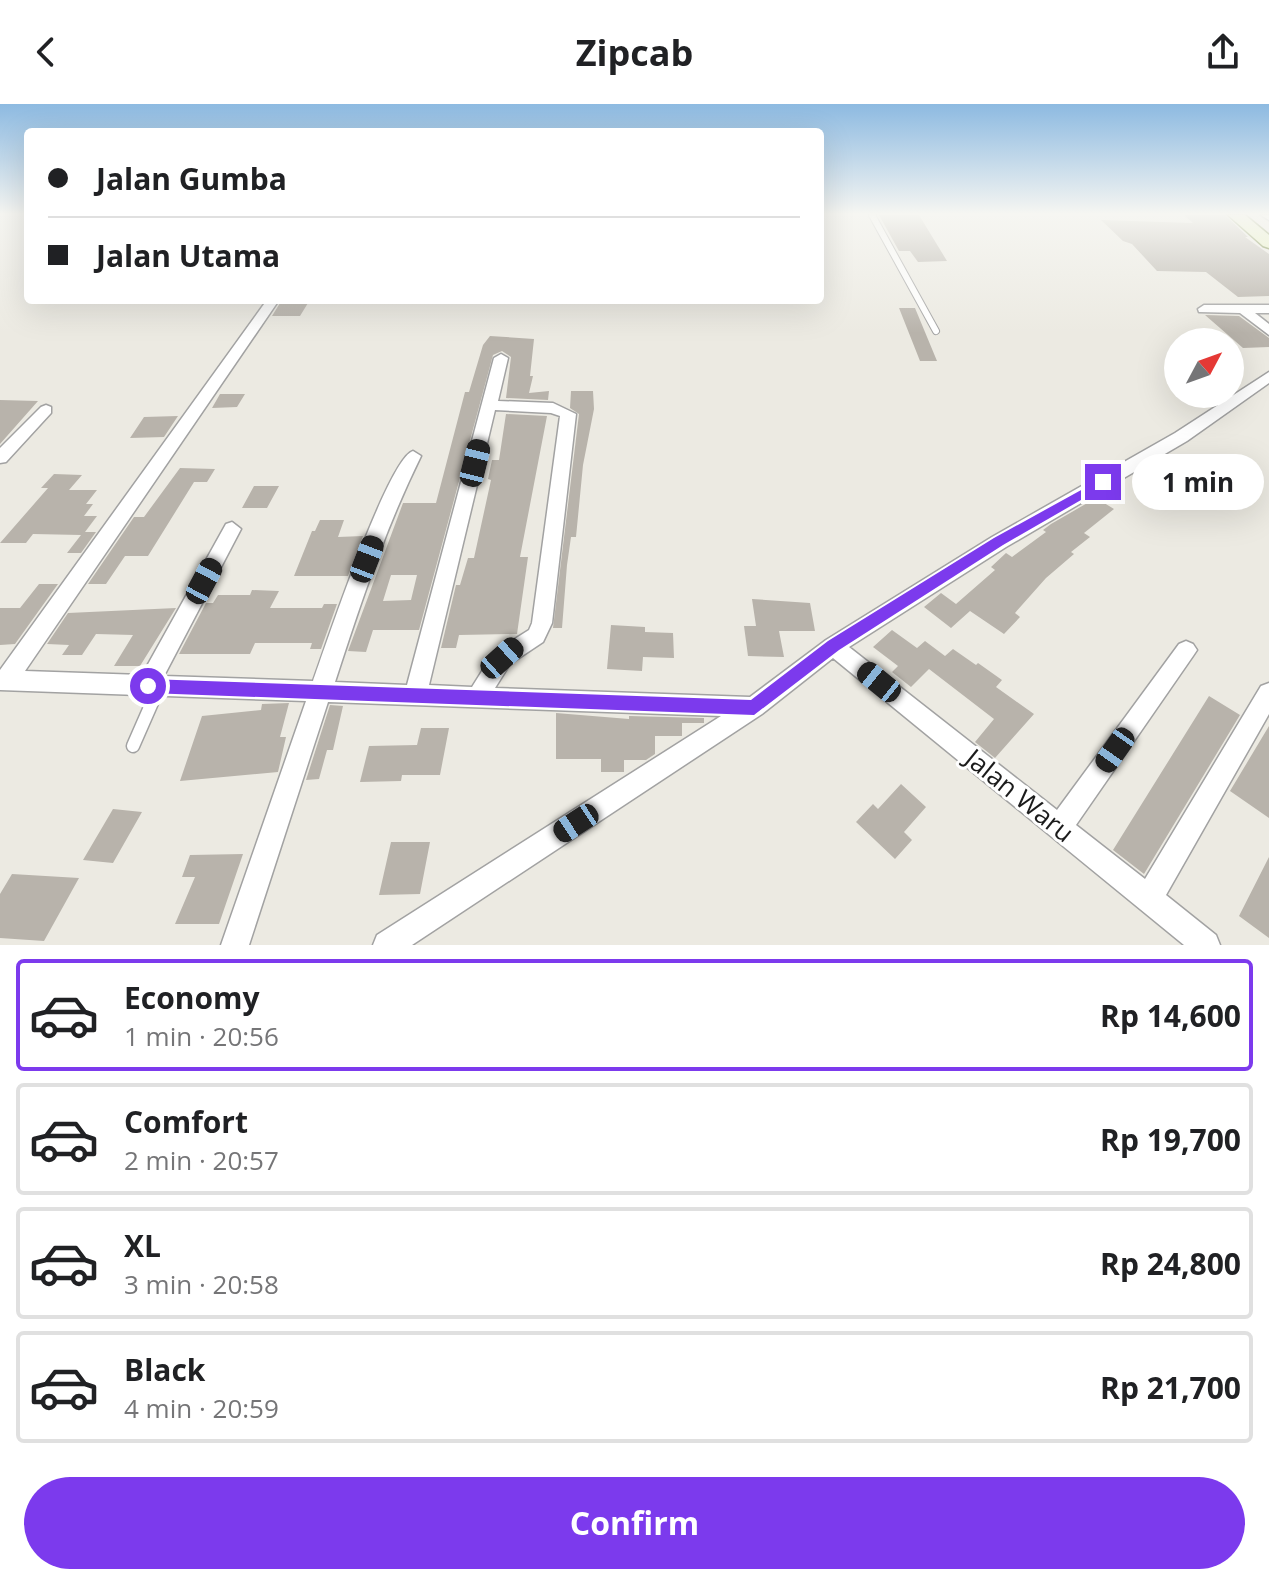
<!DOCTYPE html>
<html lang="en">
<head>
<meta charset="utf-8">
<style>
  body { margin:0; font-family:"Open Sans",sans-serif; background:#f6f6f6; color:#202124; height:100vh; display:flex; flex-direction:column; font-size:30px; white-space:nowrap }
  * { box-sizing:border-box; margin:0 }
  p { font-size:26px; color:#757577 }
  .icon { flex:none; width:44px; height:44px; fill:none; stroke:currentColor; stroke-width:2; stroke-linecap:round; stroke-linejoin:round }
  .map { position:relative; height:841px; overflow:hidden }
  .panel { display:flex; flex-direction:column; background:#fff; flex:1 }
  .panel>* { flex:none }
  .hud { position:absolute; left:24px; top:24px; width:800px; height:176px; border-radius:8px; box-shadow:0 8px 32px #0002; display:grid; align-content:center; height:176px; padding:0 24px; background:#fff }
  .needle { width:52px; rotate:49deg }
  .buttons { position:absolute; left:1164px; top:224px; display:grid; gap:16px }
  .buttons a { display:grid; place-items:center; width:80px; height:80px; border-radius:50%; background:#fff; box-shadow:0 8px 32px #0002; font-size:40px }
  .end { position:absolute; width:36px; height:36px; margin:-18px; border:10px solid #7c3aed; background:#fff; box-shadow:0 0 0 4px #fff }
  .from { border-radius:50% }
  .bubble { position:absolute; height:56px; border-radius:28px; background:#fff; box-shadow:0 8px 32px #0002; font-size:26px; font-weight:700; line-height:56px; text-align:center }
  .car { position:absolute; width:24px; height:48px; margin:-24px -12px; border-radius:10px; box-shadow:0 0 6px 2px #0007; background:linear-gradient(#222 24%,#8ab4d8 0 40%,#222 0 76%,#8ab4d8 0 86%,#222 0) }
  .hud b { display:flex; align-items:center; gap:28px; height:76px; font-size:30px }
  .hud b+b { border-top:2px solid #e0e0e0 }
  .hud i { width:20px; height:20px; background:#202124 }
  ul { padding:14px 0 0; list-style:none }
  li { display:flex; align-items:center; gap:24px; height:112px; margin:0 16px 12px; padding:0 8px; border:4px solid #e0e0e0; border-radius:8px }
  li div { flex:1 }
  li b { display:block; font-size:30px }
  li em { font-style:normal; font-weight:700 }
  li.on { border-color:#7c3aed }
  li>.icon { width:72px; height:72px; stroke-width:1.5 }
  .primary-button { display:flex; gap:16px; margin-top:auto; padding:16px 24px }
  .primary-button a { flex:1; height:92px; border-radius:48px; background:#7c3aed; color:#fff; font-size:32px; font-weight:700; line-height:92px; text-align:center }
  header { display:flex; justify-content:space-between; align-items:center; height:104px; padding:0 24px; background:#fff; font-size:36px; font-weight:700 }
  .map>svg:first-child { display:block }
  .building { fill:#b8b3ab; fill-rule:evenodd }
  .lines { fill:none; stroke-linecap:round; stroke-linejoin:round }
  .lane-far2-casing { stroke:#a2a2a2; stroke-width:8 }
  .lane-far1-casing { stroke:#a2a2a2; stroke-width:13 }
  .lane-casing { stroke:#a2a2a2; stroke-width:15 }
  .street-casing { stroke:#a2a2a2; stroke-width:3 }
  .secondary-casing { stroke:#50680d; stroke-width:3 }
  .lane-far2 { stroke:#fff; stroke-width:6 }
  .lane-far1 { stroke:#fff; stroke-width:10 }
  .lane { stroke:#fff; stroke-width:12 }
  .street { fill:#fff; fill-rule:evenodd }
  .secondary { fill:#e7f4b8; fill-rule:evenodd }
  .route { fill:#7c3aed }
  .labels { text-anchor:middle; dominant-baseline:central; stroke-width:6; stroke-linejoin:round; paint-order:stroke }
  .near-street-label { font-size:26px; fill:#1b1b1b; stroke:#fff }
</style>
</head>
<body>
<header><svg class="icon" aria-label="back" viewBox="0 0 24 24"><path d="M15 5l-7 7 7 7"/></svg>Zipcab<svg class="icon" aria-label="share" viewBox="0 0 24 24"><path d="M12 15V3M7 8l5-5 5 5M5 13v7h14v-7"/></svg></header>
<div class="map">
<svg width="1269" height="841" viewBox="0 0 1269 841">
  <rect width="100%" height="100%" fill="#eceae2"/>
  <path class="building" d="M879,111H919L947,157L918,158L910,147H899Z
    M1184,111H1225L1248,133H1245L1269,150V192L1238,193L1206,168L1157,167L1132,140L1123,137L1101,116L1193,119Z
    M280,199H308L300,212H272Z
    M899,204H915L937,257H920Z
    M1205,211L1239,212L1269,234V243L1243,244Z
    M490,232L534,235L530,272H533L529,289L549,287L548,296L506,294L511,253L502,247L493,251L419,526H373L366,548L348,547L403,399H436L465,288H469L483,241ZM391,471H417L411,496L383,497Z
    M571,287H593L594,305L583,361L576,433H571L567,461L562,524H553L579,310L570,304Z
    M220,290H245L237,303L212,304Z
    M0,296L38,297L0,340Z
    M506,310L547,312L520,453H528L517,530L459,531L456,544H441L456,481H460L468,454H474L491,376L488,375L492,356H499Z
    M178,312L164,333L130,334L144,313Z
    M1182,350L1224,371L1212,382L1171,360Z
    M180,364L215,365L207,378H194L148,452H125L106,480H88L134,413H144Z
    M54,370L82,371L69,386H97L86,400H93L84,412H97L85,428H96L81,449H67L81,431L33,430L26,439H0L48,384H41Z
    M254,382H279L267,404H242Z
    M1096,394L1114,405L1084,429L1090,433L1071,448L1074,450L1046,474L1015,509L1020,513L1004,530L970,507L951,524L924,503L941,489L956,500L995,466L991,463L1006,449L1012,453L1046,428L1043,426L1051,420Z
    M320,416H344L338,433L363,432L348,472H294L312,427H315Z
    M39,480H58L15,540L0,541V504H20Z
    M252,486L279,487L270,504H322L324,500H337L321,545H310L312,539H255L250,550H179L206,499H213L218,491H250Z
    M752,495L810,499L815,527H779L784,553L748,552L744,522H756Z
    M176,504L140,562H114L133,531L96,530L82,551H62L69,541L47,540L68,509Z
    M611,521L645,523V528L673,529L674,554L643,553L642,567L607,565Z
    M892,526L917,544L925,537L945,552L953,545L976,561L978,559L1002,576L996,583L1034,610L995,654L975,638L994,615L929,565L911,583L892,568L898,562L873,543Z
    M1209,592L1240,611L1144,770L1113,746Z
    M289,599L280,633H286L278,668L180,677L202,612L261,606L262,600Z
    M330,601L343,602L333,646H327L319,675L306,676Z
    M556,609L629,615V612L704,614V619H682V632H655V650L646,656H624V668H601V655H556Z
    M1269,622V714L1230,687Z
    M421,624H449L440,671H402L401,677L360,678L369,642L417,641Z
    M901,680L926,703L904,728L912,736L895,755L856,718L873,700L878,705Z
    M113,705L142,708L113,759L83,756Z
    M391,738H430L420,790L379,791Z
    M243,750L219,820H175L195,773H182L190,751Z
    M1269,753V834L1239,812Z
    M12,770L79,774L44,837L0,834V790Z"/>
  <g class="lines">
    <g class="lane-far2-casing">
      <path id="lane-far2" d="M872,111L936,227"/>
    </g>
    <g class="lane-far1-casing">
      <path id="lane-far1" d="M157,587L159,582"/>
    </g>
    <g class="lane-casing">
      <path id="lane" d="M133,642L158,585"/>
    </g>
    <g class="street-casing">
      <path id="street" d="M1261,111H1269V116Z
        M267,196H279L25,567L142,571L226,420L232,418L241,425L164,572L313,577C325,544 388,354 413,347L421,352C385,425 360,501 335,578L407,581L494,254L501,250L508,254L498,297L553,299L576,310L552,519L543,538L510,560L495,584L750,593L826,536L992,433L1175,329L1269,268V279L1187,337L1006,443L849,543L1057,706L1179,540L1186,537L1193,540L1197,546L1193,552L1076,721L1145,775L1261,582L1269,579V610L1166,791L1216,831L1220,841H1184L833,554L762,610L412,841H373L377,831L721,612L328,598L249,841H221L306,597L0,586V566ZM495,306L551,309L560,312L532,519L529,526L494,548L472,583L429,581Z
        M1204,201H1269V209H1255L1269,220V231L1240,209L1199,208L1198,205Z
        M46,301L51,303V309L6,358L0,359V344L41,303Z"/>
    </g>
    <g class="secondary-casing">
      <path id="secondary" d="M1228,111H1245L1269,131V144L1263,142Z"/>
    </g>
    <use href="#lane-far2" class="lane-far2"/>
    <use href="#lane-far1" class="lane-far1"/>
    <use href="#lane" class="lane"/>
    <use href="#street" class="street"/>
    <use href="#secondary" class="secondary"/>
  </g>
  <linearGradient id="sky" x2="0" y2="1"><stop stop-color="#8dbae1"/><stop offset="0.48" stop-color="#f6f6f2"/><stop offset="1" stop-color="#f6f6f2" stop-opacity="0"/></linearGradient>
  <rect width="1269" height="229" fill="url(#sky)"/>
  <path class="route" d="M1103,374L1107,375V381L1003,441L839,546L754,611L148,589L140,582L148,575L751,596L828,537L994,434Z"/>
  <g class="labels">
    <g class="near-street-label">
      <text transform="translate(1020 691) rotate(39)">Jalan Waru</text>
    </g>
  </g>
</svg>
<div class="buttons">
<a><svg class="needle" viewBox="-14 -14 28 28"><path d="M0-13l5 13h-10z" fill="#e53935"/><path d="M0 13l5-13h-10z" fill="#757577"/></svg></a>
</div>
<i class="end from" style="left:148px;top:582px"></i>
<i class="end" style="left:1103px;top:378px"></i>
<div class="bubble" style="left:1132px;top:350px;width:132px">1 min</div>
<i class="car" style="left:475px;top:359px;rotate:14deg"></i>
<i class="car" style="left:367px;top:455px;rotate:21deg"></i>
<i class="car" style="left:204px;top:477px;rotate:28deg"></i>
<i class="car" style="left:502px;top:554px;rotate:48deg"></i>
<i class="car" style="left:879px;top:578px;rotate:309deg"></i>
<i class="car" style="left:1115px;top:646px;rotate:215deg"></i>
<i class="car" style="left:576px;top:719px;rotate:237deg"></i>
<div class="hud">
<b><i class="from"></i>Jalan Gumba</b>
<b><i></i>Jalan Utama</b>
</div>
</div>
<section class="panel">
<ul>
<li class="on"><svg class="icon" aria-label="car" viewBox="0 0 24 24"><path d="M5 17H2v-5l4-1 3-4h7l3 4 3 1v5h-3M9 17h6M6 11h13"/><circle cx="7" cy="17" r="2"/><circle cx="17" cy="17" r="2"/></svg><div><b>Economy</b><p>1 min · 20:56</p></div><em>Rp 14,600</em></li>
<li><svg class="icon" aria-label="car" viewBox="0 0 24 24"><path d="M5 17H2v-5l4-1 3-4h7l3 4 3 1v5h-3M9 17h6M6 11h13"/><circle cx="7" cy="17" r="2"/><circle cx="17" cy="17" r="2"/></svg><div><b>Comfort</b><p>2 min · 20:57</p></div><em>Rp 19,700</em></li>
<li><svg class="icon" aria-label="car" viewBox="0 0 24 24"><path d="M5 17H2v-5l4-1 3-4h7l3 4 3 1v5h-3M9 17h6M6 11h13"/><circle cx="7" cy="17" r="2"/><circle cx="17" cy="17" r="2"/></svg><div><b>XL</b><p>3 min · 20:58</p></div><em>Rp 24,800</em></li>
<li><svg class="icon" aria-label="car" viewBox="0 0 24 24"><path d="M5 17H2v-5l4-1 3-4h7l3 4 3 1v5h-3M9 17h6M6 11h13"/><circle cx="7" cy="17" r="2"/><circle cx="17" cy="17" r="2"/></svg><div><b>Black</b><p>4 min · 20:59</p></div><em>Rp 21,700</em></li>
</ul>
<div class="primary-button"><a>Confirm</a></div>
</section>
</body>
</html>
